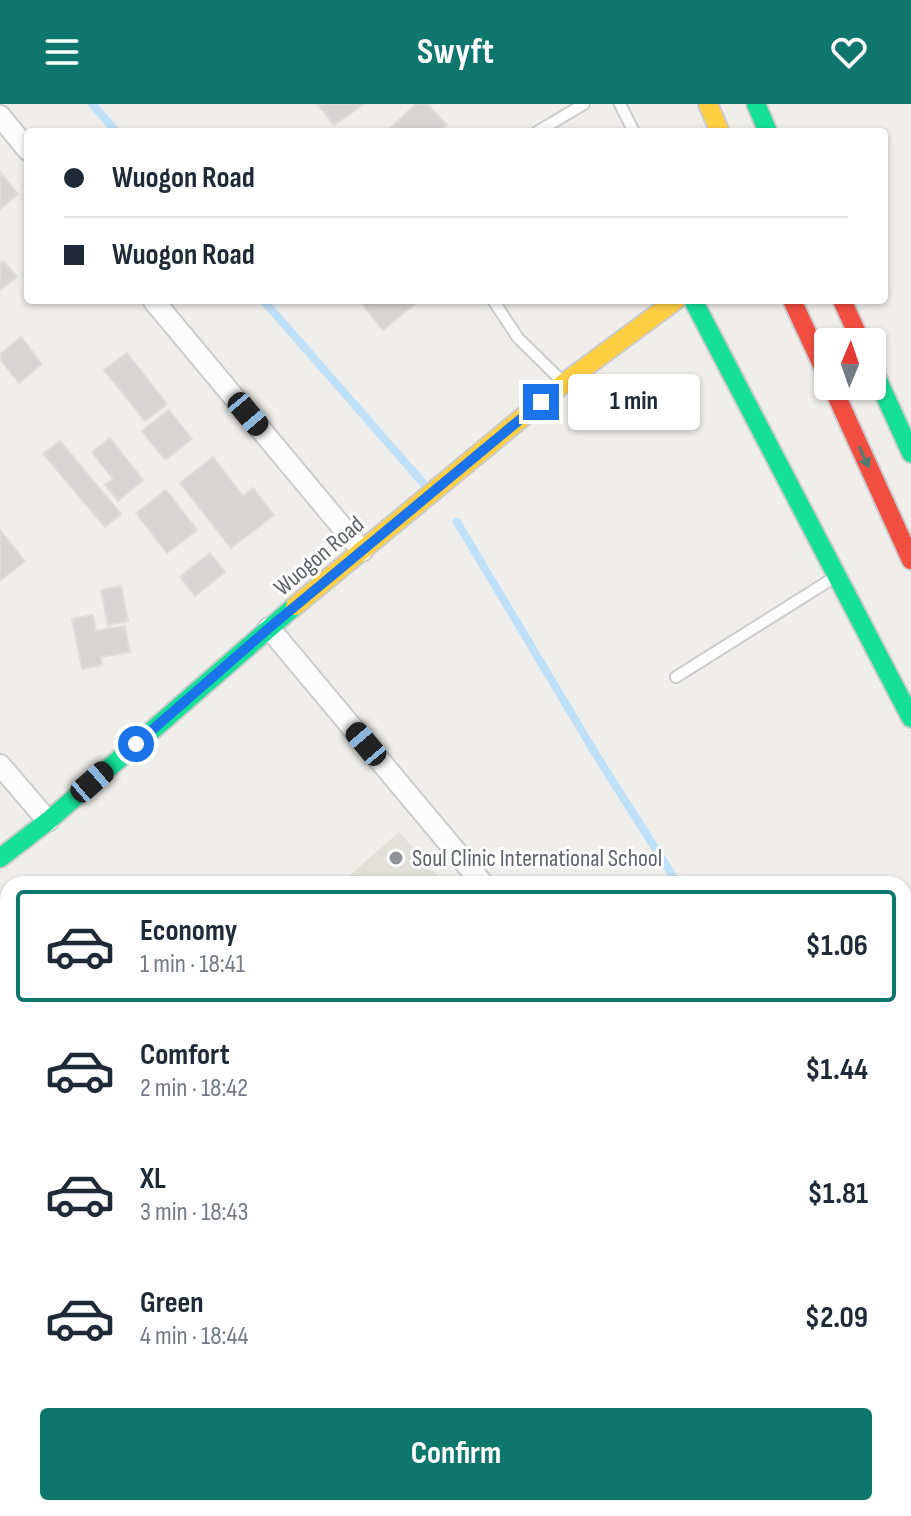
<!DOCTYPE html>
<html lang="en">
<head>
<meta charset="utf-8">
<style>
  body { margin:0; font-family:"Sofia Sans Condensed",sans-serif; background:#f6f6f7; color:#1f2937; height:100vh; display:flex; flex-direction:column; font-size:30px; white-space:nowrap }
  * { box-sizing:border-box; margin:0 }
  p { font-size:26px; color:#747a83 }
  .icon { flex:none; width:44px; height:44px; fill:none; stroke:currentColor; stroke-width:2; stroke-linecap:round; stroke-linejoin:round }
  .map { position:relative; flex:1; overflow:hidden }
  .sheet { position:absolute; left:0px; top:772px; width:912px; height:640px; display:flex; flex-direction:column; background:#fff; border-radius:24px 24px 0 0; box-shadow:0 2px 6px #0004 }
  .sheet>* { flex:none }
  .guide { position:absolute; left:24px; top:24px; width:864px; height:176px; border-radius:8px; box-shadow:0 2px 6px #0004; display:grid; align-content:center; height:176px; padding:0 40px; background:#fff }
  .needle { width:52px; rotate:2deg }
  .buttons { position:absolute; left:814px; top:224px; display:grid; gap:16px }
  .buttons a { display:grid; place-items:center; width:72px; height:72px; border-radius:8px; background:#fff; box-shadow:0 2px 6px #0004; font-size:40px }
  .end { position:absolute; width:36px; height:36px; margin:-18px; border:10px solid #1a73e8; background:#fff; box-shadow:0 0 0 4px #fff }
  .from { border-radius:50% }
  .bubble { position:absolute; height:56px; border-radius:8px; background:#fff; box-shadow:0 2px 6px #0004; font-size:26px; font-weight:700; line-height:56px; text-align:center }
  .car { position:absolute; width:24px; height:48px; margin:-24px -12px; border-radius:10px; box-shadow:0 0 6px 2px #0007; background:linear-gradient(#222 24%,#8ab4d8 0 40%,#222 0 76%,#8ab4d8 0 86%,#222 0) }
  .guide b { display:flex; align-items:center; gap:28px; height:76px; font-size:30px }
  .guide b+b { border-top:2px solid #e0e1e3 }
  .guide i { width:20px; height:20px; background:#1f2937 }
  ul { padding:14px 0 0; list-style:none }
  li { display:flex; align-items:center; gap:24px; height:112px; margin:0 16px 12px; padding:0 24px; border:4px solid transparent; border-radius:8px }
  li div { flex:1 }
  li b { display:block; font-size:30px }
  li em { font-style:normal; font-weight:700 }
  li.active { border-color:#0f766e }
  li>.icon { width:72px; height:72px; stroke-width:1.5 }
  .action { display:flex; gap:16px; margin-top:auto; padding:16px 40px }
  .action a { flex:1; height:92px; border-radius:8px; background:#0f766e; color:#fff; font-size:32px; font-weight:700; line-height:92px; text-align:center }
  header { display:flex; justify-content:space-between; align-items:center; height:104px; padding:0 40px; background:#0f766e; color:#fff; font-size:36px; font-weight:700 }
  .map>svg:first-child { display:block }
  .education { fill:#e2e0da }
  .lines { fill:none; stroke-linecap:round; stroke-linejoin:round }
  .stream { stroke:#bfe0f9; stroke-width:8 }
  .building { fill:#d6d5d3; stroke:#deddd9; stroke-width:2 }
  .lane-casing { stroke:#cbcccc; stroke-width:14 }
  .street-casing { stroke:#cbcccc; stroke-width:24 }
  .fast-casing { stroke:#cacacb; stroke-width:22 }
  .slow-casing { stroke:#cacacb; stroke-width:22 }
  .jam-casing { stroke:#cacacb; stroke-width:22 }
  .lane { stroke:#fdfcfc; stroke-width:10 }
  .street { stroke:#fdfcfc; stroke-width:20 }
  .fast { stroke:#16e098; stroke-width:18 }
  .slow { stroke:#ffcf43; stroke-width:18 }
  .jam { stroke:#f24e42; stroke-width:18 }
  .oneway { fill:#507c72 }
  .route { stroke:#1a73e8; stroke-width:10 }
  .poi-dot { fill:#919496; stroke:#fff; stroke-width:3 }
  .labels { text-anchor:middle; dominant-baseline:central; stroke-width:6; stroke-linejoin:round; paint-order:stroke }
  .street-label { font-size:24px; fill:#5f6368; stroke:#fff }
  .poi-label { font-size:24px; fill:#5f6368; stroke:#fff; text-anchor:start }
</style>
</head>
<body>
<header><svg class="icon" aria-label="menu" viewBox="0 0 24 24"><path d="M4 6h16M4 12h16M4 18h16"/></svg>Swyft<svg class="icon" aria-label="heart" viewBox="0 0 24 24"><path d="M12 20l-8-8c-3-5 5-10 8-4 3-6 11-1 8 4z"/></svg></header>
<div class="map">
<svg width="911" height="1412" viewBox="0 0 911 1412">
  <rect width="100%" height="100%" fill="#efeeea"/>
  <path class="education" d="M399,728L445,780H340Z"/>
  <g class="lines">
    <path class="stream" d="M92,0L117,28
      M263,196L423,379
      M457,418L598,654L678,780
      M904,954L911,957"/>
  </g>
  <path class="building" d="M317,0H364L334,21Z
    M416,0H427L447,21L439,28H386Z
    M0,68L18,90L0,105Z
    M4,157L17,173L0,186V160Z
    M359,196H420L383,226Z
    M21,233L42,260L19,279L0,255V250Z
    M127,249L167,300L145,317L104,266Z
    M169,306L192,335L165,356L142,327Z
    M110,334L143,376L118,397L105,381L113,375L92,348Z
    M60,337L121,410L105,423L43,350Z
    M213,353L243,392L253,384L274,411L231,444L180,379Z
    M166,386L197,426L167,449L136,409Z
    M0,426L25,457L0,477Z
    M210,449L225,468L195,492L180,473Z
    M121,482L128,517L108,521L101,486Z
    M93,511L96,527L125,522L130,548L101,553L102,561L82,565L72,515Z"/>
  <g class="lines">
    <g class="lane-casing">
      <path id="lane" d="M620,0L634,28
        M537,28L584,0
        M493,196L518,234L561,276
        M676,573L835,473"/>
    </g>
    <g class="street-casing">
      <path id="street" d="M0,12L28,46
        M153,196L362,447
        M269,524L483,780
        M0,661L48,717"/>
    </g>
    <g class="fast-casing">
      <path id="fast" d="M756,0L768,28
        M693,196L911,614
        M872,263L911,349
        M0,754L48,717L295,502"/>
    </g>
    <g class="slow-casing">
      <path id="slow" d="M708,0L720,28
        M295,502L564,279L676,196"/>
    </g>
    <g class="jam-casing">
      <path id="jam" d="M792,196L828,274
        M842,196L861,238
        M832,282L911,456"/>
    </g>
    <use href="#lane" class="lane"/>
    <use href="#street" class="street"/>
    <use href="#fast" class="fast"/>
    <use href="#slow" class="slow"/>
    <use href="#jam" class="jam"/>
  </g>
  <defs><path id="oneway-solid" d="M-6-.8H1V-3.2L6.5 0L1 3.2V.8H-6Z" transform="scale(2)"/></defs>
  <use class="oneway" href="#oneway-solid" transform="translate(864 353) rotate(65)"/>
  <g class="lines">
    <path class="route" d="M136,640L269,524L541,298"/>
  </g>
  <circle class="poi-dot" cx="396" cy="754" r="8"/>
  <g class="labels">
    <g class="street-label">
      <text transform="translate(319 452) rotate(-40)">Wuogon Road</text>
    </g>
    <g class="poi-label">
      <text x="412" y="754">Soul Clinic International School</text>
    </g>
  </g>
</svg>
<div class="buttons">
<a><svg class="needle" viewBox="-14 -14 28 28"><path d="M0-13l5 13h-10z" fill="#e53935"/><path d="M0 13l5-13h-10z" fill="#747a83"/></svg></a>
</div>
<i class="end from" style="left:136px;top:640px"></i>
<i class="end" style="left:541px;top:298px"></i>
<div class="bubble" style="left:568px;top:270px;width:132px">1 min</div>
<i class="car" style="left:248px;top:310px;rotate:140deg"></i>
<i class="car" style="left:366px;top:640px;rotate:320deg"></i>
<i class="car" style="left:92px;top:678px;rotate:49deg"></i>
<div class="guide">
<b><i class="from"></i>Wuogon Road</b>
<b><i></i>Wuogon Road</b>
</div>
<section class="sheet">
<ul>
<li class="active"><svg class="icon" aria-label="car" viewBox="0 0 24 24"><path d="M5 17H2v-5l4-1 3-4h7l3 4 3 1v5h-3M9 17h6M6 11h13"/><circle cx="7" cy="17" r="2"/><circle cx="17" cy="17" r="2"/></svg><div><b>Economy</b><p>1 min · 18:41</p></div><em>$1.06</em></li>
<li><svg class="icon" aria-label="car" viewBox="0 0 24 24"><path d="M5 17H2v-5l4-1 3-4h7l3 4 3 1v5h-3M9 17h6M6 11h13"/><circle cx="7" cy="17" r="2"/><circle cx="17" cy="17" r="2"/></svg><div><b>Comfort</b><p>2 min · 18:42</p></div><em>$1.44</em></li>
<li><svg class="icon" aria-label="car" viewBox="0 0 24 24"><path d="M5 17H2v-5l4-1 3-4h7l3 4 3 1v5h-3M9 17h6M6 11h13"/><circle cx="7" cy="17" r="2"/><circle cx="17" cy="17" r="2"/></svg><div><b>XL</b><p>3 min · 18:43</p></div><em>$1.81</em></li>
<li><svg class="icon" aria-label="car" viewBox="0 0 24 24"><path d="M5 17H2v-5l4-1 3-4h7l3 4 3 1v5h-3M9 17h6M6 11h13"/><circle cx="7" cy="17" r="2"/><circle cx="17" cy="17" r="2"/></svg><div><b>Green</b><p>4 min · 18:44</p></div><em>$2.09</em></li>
</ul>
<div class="action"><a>Confirm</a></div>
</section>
</div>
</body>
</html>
